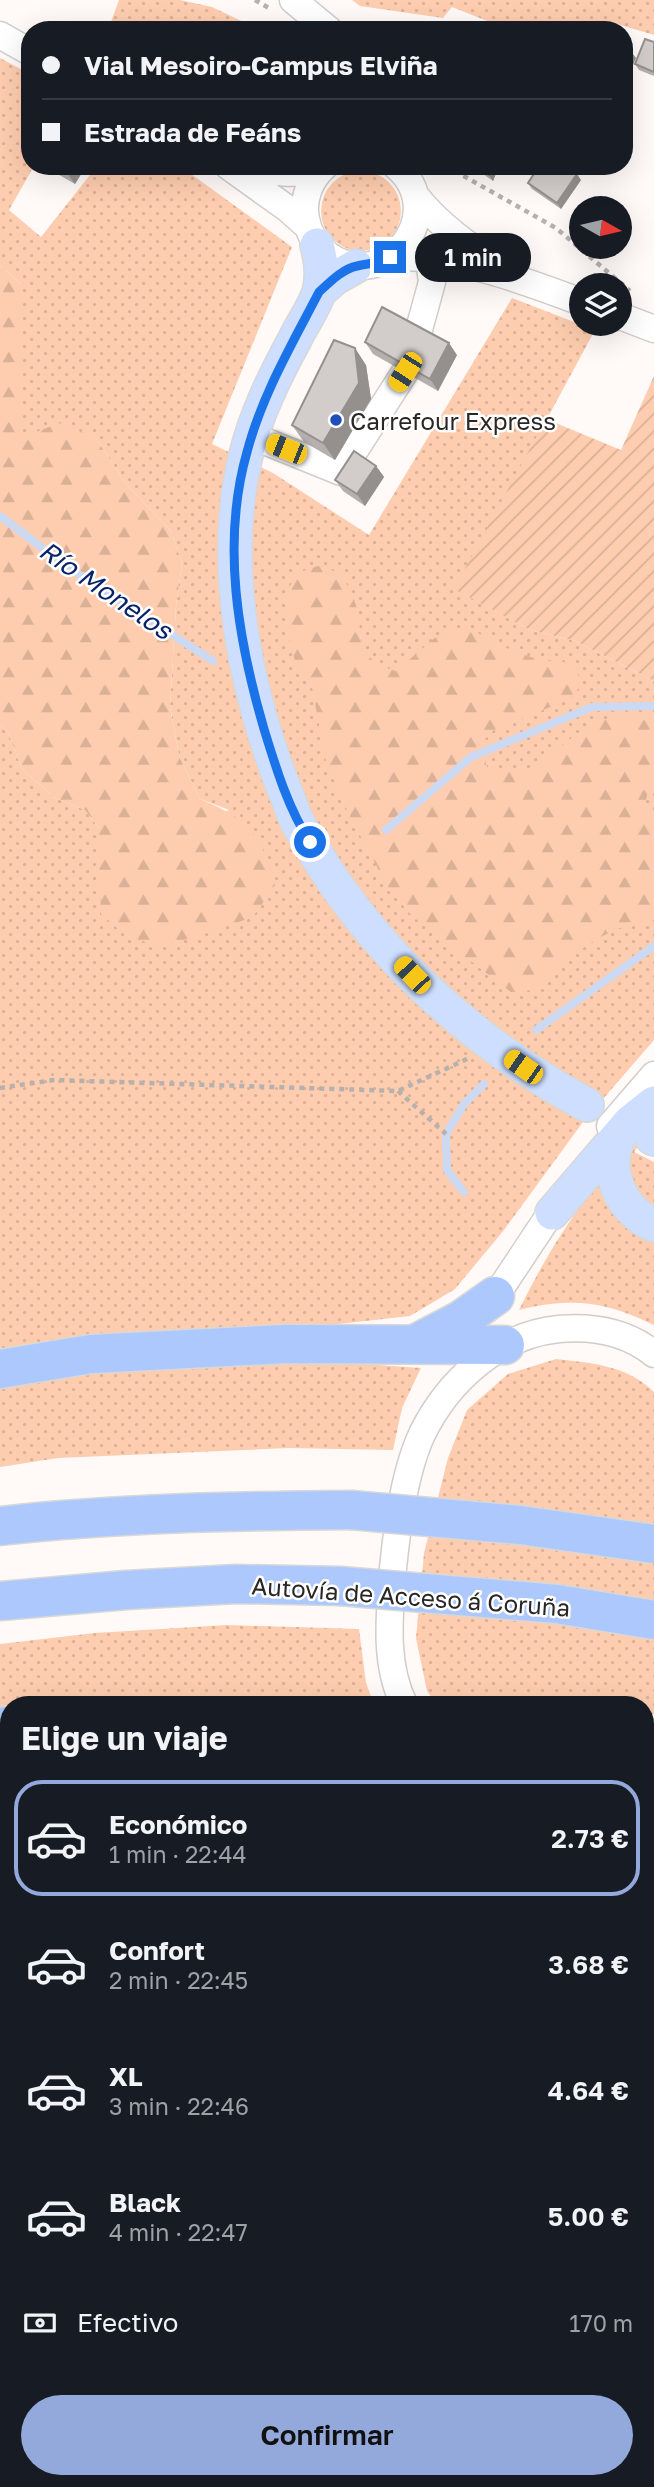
<!DOCTYPE html>
<html lang="es">
<head>
<meta charset="utf-8">
<style>
  body { margin:0; font-family:"Golos Text",sans-serif; background:#242831; color:#f1f3f6; height:100vh; display:flex; flex-direction:column; font-size:26px; white-space:nowrap }
  * { box-sizing:border-box; margin:0 }
  p { font-size:23px; color:#9ea1a6 }
  .icon { flex:none; width:38px; height:38px; fill:none; stroke:currentColor; stroke-width:2; stroke-linecap:round; stroke-linejoin:round }
  .map { position:relative; flex:1; overflow:hidden }
  .panel { position:absolute; left:0px; top:1696px; width:654px; height:793px; display:flex; flex-direction:column; background:#171b24; border-radius:28px 28px 0 0; box-shadow:0 7px 28px #0002 }
  .panel>* { flex:none }
  .top-card { position:absolute; left:21px; top:21px; width:612px; height:154px; border-radius:28px; box-shadow:0 7px 28px #0002; display:grid; align-content:center; height:154px; padding:0 21px; background:#171b24 }
  .needle { width:46px; rotate:98deg }
  .fabs { position:absolute; left:569px; top:196px; display:grid; gap:14px }
  .fabs a { display:grid; place-items:center; width:63px; height:63px; border-radius:50%; background:#171b24; box-shadow:0 7px 28px #0002; font-size:35px }
  .end { position:absolute; width:32px; height:32px; margin:-16px; border:9px solid #1a73e8; background:#fff; box-shadow:0 0 0 4px #fff }
  .from { border-radius:50% }
  .bubble { position:absolute; height:49px; border-radius:24px; background:#171b24; box-shadow:0 7px 28px #0002; font-size:23px; font-weight:600; line-height:49px; text-align:center }
  .car { position:absolute; width:21px; height:42px; margin:-21px -10px; border-radius:9px; box-shadow:0 0 5px 2px #0007; background:linear-gradient(#f5c518 24%,#345 0 40%,#f5c518 0 76%,#345 0 86%,#f5c518 0) }
  .top-card b { display:flex; align-items:center; gap:24px; height:66px; font-size:26px }
  .top-card b+b { border-top:2px solid #363941 }
  .top-card i { width:18px; height:18px; background:#f1f3f6 }
  ul { padding:0; list-style:none }
  li { display:flex; align-items:center; gap:21px; height:116px; margin:0 14px 10px; padding:0 7px; border:4px solid transparent; border-radius:28px }
  li div { flex:1 }
  li b { display:block; font-size:26px }
  li em { font-style:normal; font-weight:600 }
  li.on { border-color:#93a8db }
  li>.icon { width:63px; height:63px; stroke-width:1.5 }
  h2 { padding:0 21px; font-size:32px; line-height:84px }
  .pay { display:flex; align-items:center; gap:18px; height:77px; padding:0 21px; font-size:26px }
  .pay p { margin-inline-start:auto }
  .action { display:flex; gap:14px; margin-top:auto; padding:14px 21px }
  .action a { flex:1; height:80px; border-radius:42px; background:#93a8db; color:#111; font-size:28px; font-weight:600; line-height:80px; text-align:center }
  .map>svg:first-child { display:block }
  .grass { fill:url(#grass-dots) }
  .forest { fill:url(#forest-firs) }
  .garden { fill:url(#garden-furrows) }
  .lines { fill:none; stroke-linecap:round; stroke-linejoin:round }
  .stream { stroke:#cbd9f3; stroke-width:8 }
  .minor-casing { stroke:#d2cdcb; stroke-width:29 }
  .major-casing { stroke:#d8d8d8; stroke-width:36 }
  .highway-casing { stroke:#d8d8d8; stroke-width:41 }
  .path { stroke:#b5b1af; stroke-width:4.5; stroke-dasharray:5 5; stroke-linecap:butt }
  .minor { stroke:#fff; stroke-width:26 }
  .major { stroke:#cddefe; stroke-width:33 }
  .highway { stroke:#acc8fd; stroke-width:38 }
  .highway-bridge-casing { stroke:#d8d8d8; stroke-width:41; stroke-linecap:butt }
  .highway-bridge { stroke:#acc8fd; stroke-width:38 }
  .wall { fill:#b5b0ae }
  .shaded-wall { fill:#93908d }
  .building { fill:#d2cdca; stroke:#93908d; stroke-width:2 }
  .route { stroke:#1a73e8; stroke-width:9 }
  .poi-dot { fill:#204dba; stroke:#fff; stroke-width:2.5 }
  .labels { text-anchor:middle; dominant-baseline:central; stroke-width:5; stroke-linejoin:round; paint-order:stroke }
  .poi-label { font-size:24px; fill:#292726; stroke:#fff; text-anchor:start }
  .street-label { font-size:24px; fill:#292726; stroke:#fff }
  .water-label { font-size:26px; font-style:italic; fill:#08236a; stroke:#fff }
</style>
</head>
<body>
<div class="map">
<svg width="654" height="2487" viewBox="0 0 654 2487">
  <defs>
    <pattern id="grass-dots" width="8" height="8" patternUnits="userSpaceOnUse" patternTransform="scale(1.75)"><rect width="8" height="8" fill="#fecdaf"/><path d="M2 2h.1M6 6h.1" fill="none" stroke="#dab096" stroke-width="1.8" stroke-linecap="round"/></pattern>
    <pattern id="forest-firs" width="22" height="20" patternUnits="userSpaceOnUse" patternTransform="scale(1.75)"><rect width="22" height="20" fill="#fecdaf"/><path d="M5 1l3.5 6h-7zM16 11l3.5 6h-7z" fill="#dab096"/></pattern>
    <pattern id="garden-furrows" width="10" height="10" patternUnits="userSpaceOnUse" patternTransform="scale(1.75)"><rect width="10" height="10" fill="#fecdaf"/><path d="M-1 1l2-2M0 10L10 0M9 11l2-2" fill="none" stroke="#dab096"/></pattern>
  </defs>
  <rect width="100%" height="100%" fill="#fffaf7"/>
  <path class="grass" d="M119,0H180L212,7L260,30H108Z
    M352,0H654V35L614,23L609,30H510L452,7L443,18L360,6Z
    M0,58L30,74V166H34L9,210L41,237L97,166H180L292,247L212,444L273,473L369,535L512,298L595,330L455,589L530,630L575,641L654,681V1040L583,1122L504,1230L455,1289L410,1316L321,1326L174,1330L58,1339L0,1349V725L8,732L22,769L55,798L85,810L99,828V871L229,810L200,799L179,756L170,707L176,606L182,563L171,531L126,484L95,437L21,439V284L0,265Z
    M321 211a40 40 0 1 1 80 0a40 40 0 1 1-80 0Z
    M654,1124L634,1152L654,1162V1209C626,1190 623,1163 634,1133Z
    M598,1183C612,1208 625,1233 654,1242V1325C605,1301 571,1297 519,1310C541,1265 566,1223 598,1183Z
    M556,1359C591,1363 627,1365 654,1392V1713L646,1720V1704H436L427,1691L416,1638L424,1553L448,1458L467,1410L508,1374Z
    M306,1360L421,1368L402,1408L393,1450L288,1448L58,1458L0,1467V1387L102,1369Z
    M227,1625L359,1629L366,1683L374,1704H235L136,1696L0,1706V1644L95,1633Z
    M0,1747H9V2480H646V1823L654,1821V2487H0Z"/>
  <path class="forest" d="M0,265L21,284V438L59,423L95,437L126,484L171,531L182,563L176,606L170,707L179,756L200,799C248,819 262,834 275,885L253,917L195,937L159,946L126,936L101,914L99,871V828L85,810L55,798L22,769L8,732L0,725Z
    M318,566L341,573C345,582 351,590 354,599C366,634 350,657 396,671L438,635L470,628C492,642 516,654 542,660C549,662 558,660 564,662C572,666 579,675 583,683L570,699L494,730L481,743L487,767C494,768 502,772 508,772C542,772 562,740 589,726C608,716 633,712 654,713V790L648,792L644,807L654,818V919C601,928 572,954 535,990L511,992L412,916L389,889L349,815L326,762L312,687L295,661L286,628L285,595L297,573Z"/>
  <path class="garden" d="M654,376V681L575,641L530,630L454,589L546,419L621,450Z"/>
  <g class="lines">
    <path class="stream" d="M0,516L69,568L213,661
      M386,830L471,757L592,707L654,706
      M536,1030L654,946
      M464,1192L447,1170L446,1134L464,1104L484,1084"/>
    <g class="minor-casing">
      <path id="minor" d="M293,0L329,30
        M0,35L30,52
        M228,166L288,209L307,226
        M246,166C272,173 294,175 321,170
        M325,166C310,179 302,199 306,219C309,234 316,246 328,255C386,296 451,213 396,166
        M415,195C438,225 470,247 501,267
        M390,257C456,255 520,279 581,302
        M620,316L654,329
        M418,333L432,282L429,259
        M252,436L341,472L405,372
        M610,1126L654,1075
        M487,1309L562,1196
        M404,1704C385,1666 389,1621 392,1579C396,1535 403,1475 422,1434C448,1381 498,1335 559,1329C593,1326 627,1332 654,1354
        M646,1757L654,1749"/>
    </g>
    <g class="major-casing">
      <path id="major" d="M317,245C321,259 323,277 319,292C314,308 302,324 295,339C275,376 256,414 246,455C229,523 233,592 246,660C255,704 268,749 285,791C290,802 293,815 299,825C365,946 467,1040 587,1105
        M319,292L335,278L356,266
        M620,1135C602,1169 620,1210 654,1225
        M652,1138L654,1139
        M552,1213L630,1122L654,1103"/>
    </g>
    <g class="highway-casing">
      <path id="highway" d="M419,1342L461,1320L495,1296
        M0,1369L91,1354L286,1344L505,1345
        M0,1526C117,1513 234,1511 351,1510
        M0,1601L126,1590L236,1584L340,1586
        M0,1727L9,1726
        M646,1789H654"/>
    </g>
    <path class="path" d="M255,0L269,8
      M446,166L556,228L630,291
      M0,1088L54,1080L398,1091L467,1059
      M398,1091L446,1134
      M0,2031L9,2065
      M646,2243L654,2239
      M121,2487L126,2480"/>
    <use href="#minor" class="minor"/>
    <use href="#major" class="major"/>
    <use href="#highway" class="highway"/>
    <g class="highway-bridge-casing">
      <path id="highway-bridge" d="M351,1510L520,1525L654,1544
        M340,1586L557,1604L654,1620"/>
    </g>
    <use href="#highway-bridge" class="highway-bridge"/>
  </g>
  <path class="wall" d="M654,42V76L639,70L635,64Z
    M46,166H86L75,184L47,168Z
    M474,166H499L493,181L476,169Z
    M581,180L561,209L532,189L528,183Z
    M365,342L457,355L438,391L373,354Z
    M366,365L371,399L335,460L304,442L292,425Z
    M376,466L384,477L365,506L343,491L335,480Z"/>
  <path class="shaded-wall" d="M627,46L636,58L625,84V52Z
    M70,166H86L75,184L67,173Z
    M493,166H499L493,181L489,175Z
    M577,174L581,180L561,209L557,203Z
    M449,343L457,355L438,391L430,379Z
    M355,348L366,365L371,399L335,460L323,443Z
    M376,466L384,477L365,506L357,494Z"/>
  <path class="building" d="M504,23L517,30H502Z
    M645,39L654,42V72L635,64Z
    M56,166H70L67,173Z
    M477,166H493L489,175Z
    M539,166H566L577,174L557,203L528,183Z
    M382,307L449,343L430,379L365,342Z
    M334,340L355,348L359,383L323,443L292,425Z
    M354,451L376,466L357,494L335,480Z"/>
  <g class="lines">
    <path class="route" d="M310,842C288,808 276,768 264,729C238,640 221,543 247,452C262,395 292,344 319,292C329,283 342,269 357,266C370,263 377,264 390,257"/>
  </g>
  <circle class="poi-dot" cx="336" cy="420" r="7"/>
  <g class="labels">
    <g class="poi-label">
      <text x="350" y="420">Carrefour Express</text>
    </g>
    <g class="street-label">
      <text transform="translate(411 1596) rotate(4)">Autovía de Acceso á Coruña</text>
    </g>
    <g class="water-label">
      <text transform="translate(106 590) rotate(34)">Río Monelos</text>
    </g>
  </g>
</svg>
<div class="fabs">
<a><svg class="needle" viewBox="-14 -14 28 28"><path d="M0-13l5 13h-10z" fill="#e53935"/><path d="M0 13l5-13h-10z" fill="#9ea1a6"/></svg></a>
<a><svg class="icon" aria-label="layers" viewBox="0 0 24 24"><path d="M12 4l9 5-9 5-9-5zM3 14l9 5 9-5"/></svg></a>
</div>
<i class="end from" style="left:310px;top:842px"></i>
<i class="end" style="left:390px;top:257px"></i>
<div class="bubble" style="left:415px;top:233px;width:116px">1 min</div>
<i class="car" style="left:405px;top:372px;rotate:213deg"></i>
<i class="car" style="left:286px;top:449px;rotate:292deg"></i>
<i class="car" style="left:412px;top:975px;rotate:316deg"></i>
<i class="car" style="left:523px;top:1067px;rotate:305deg"></i>
<div class="top-card">
<b><i class="from"></i>Vial Mesoiro-Campus Elviña</b>
<b><i></i>Estrada de Feáns</b>
</div>
<section class="panel">
<h2>Elige un viaje</h2>
<ul>
<li class="on"><svg class="icon" aria-label="car" viewBox="0 0 24 24"><path d="M5 17H2v-5l4-1 3-4h7l3 4 3 1v5h-3M9 17h6M6 11h13"/><circle cx="7" cy="17" r="2"/><circle cx="17" cy="17" r="2"/></svg><div><b>Económico</b><p>1 min · 22:44</p></div><em>2.73 €</em></li>
<li><svg class="icon" aria-label="car" viewBox="0 0 24 24"><path d="M5 17H2v-5l4-1 3-4h7l3 4 3 1v5h-3M9 17h6M6 11h13"/><circle cx="7" cy="17" r="2"/><circle cx="17" cy="17" r="2"/></svg><div><b>Confort</b><p>2 min · 22:45</p></div><em>3.68 €</em></li>
<li><svg class="icon" aria-label="car" viewBox="0 0 24 24"><path d="M5 17H2v-5l4-1 3-4h7l3 4 3 1v5h-3M9 17h6M6 11h13"/><circle cx="7" cy="17" r="2"/><circle cx="17" cy="17" r="2"/></svg><div><b>XL</b><p>3 min · 22:46</p></div><em>4.64 €</em></li>
<li><svg class="icon" aria-label="car" viewBox="0 0 24 24"><path d="M5 17H2v-5l4-1 3-4h7l3 4 3 1v5h-3M9 17h6M6 11h13"/><circle cx="7" cy="17" r="2"/><circle cx="17" cy="17" r="2"/></svg><div><b>Black</b><p>4 min · 22:47</p></div><em>5.00 €</em></li>
</ul>
<div class="pay"><svg class="icon" aria-label="cash" viewBox="0 0 24 24"><path d="M3 7h18v10H3z"/><circle cx="12" cy="12" r="2"/></svg>Efectivo<p>170 m</p></div>
<div class="action"><a>Confirmar</a></div>
</section>
</div>
</body>
</html>
